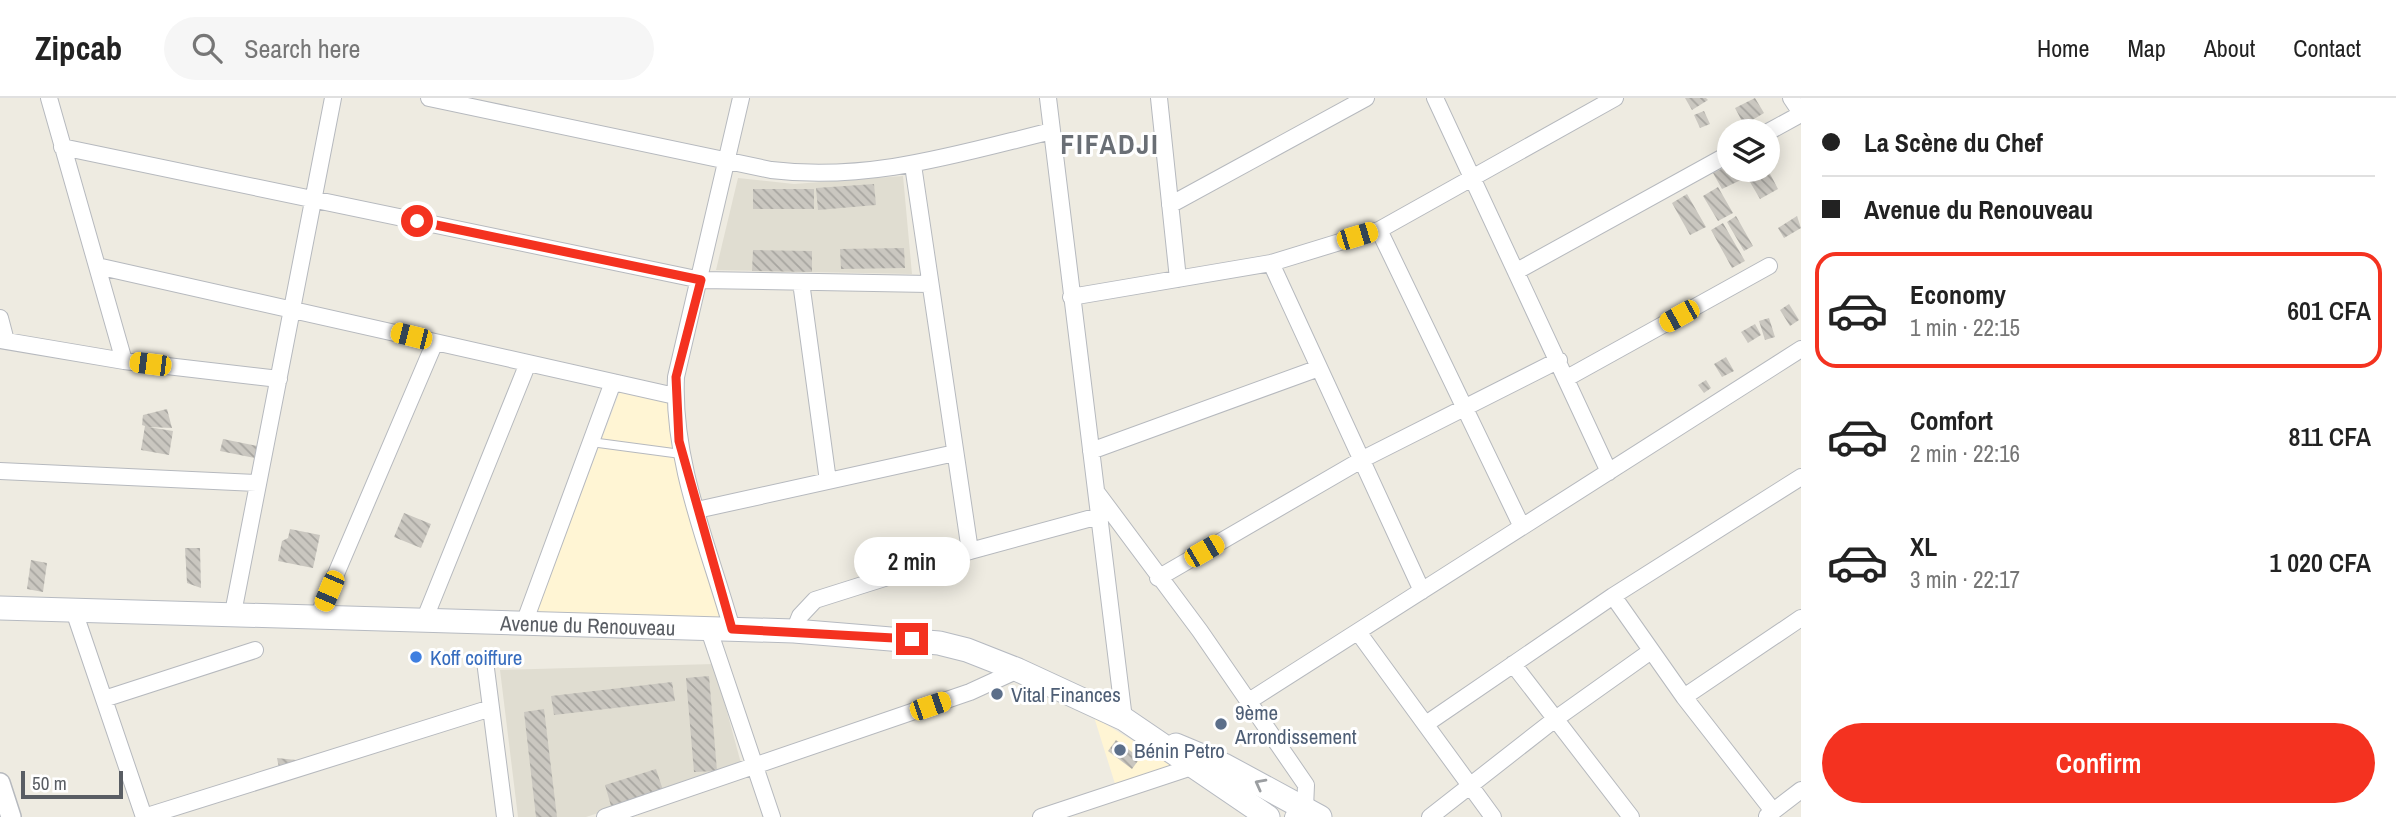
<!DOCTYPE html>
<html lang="en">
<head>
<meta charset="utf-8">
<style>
  body { margin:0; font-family:"Archivo Narrow",sans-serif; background:#f6f6f6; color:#222; height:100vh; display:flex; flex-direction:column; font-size:26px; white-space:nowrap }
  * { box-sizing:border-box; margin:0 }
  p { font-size:23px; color:#767676 }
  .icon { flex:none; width:38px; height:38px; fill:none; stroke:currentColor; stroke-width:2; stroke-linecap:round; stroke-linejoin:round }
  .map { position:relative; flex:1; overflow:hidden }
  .side { display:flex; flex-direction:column; background:#fff; width:595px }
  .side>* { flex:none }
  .top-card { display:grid; align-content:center; height:154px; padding:0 21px; background:#fff }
  .controls { position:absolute; left:1717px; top:21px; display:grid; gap:14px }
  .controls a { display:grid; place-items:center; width:63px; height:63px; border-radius:50%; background:#fff; box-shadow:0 4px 18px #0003; font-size:35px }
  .scale { position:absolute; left:21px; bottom:18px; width:102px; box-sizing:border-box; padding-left:7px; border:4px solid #595d63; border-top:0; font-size:19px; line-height:24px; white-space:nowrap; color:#595d63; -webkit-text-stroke:5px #fff; paint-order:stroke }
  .end { position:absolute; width:32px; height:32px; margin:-16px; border:9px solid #f43220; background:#fff; box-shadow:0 0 0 4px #fff }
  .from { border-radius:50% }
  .bubble { position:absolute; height:49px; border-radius:24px; background:#fff; box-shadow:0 4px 18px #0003; font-size:23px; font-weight:600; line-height:49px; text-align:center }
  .car { position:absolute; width:21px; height:42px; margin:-21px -10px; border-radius:9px; box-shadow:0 0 5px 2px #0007; background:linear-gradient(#f5c518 24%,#345 0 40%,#f5c518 0 76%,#345 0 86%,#f5c518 0) }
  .top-card b { display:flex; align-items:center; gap:24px; height:66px; font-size:26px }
  .top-card b+b { border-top:2px solid #e0e0e0 }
  .top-card i { width:18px; height:18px; background:#222 }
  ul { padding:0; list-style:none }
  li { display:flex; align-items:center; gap:21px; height:116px; margin:0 14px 10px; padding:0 7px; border:4px solid transparent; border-radius:21px }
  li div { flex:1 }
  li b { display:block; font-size:26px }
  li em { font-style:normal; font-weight:600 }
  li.selected { border-color:#f43220 }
  li>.icon { width:63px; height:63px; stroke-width:1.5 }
  .cta { display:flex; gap:14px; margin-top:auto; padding:14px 21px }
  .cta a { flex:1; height:80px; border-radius:42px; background:#f43220; color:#fff; font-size:28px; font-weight:600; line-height:80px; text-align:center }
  header { display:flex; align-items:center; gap:42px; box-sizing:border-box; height:98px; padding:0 35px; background:#fff; border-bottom:2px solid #e0e0e0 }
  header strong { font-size:33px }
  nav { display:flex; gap:38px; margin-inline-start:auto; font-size:24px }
  .search { width:490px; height:63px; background:#f6f6f6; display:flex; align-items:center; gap:18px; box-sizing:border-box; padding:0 24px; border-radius:38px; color:#767676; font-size:26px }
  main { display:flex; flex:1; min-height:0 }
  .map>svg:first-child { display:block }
  .commercial { fill:#fff5d4 }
  .education { fill:#e0ddd1 }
  .building { fill:url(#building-back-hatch) }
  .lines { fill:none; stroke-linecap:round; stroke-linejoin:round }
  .service-casing { stroke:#b6b9be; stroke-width:10 }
  .minor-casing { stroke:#b6b9be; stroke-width:18 }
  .tertiary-casing { stroke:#b6b9be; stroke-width:22 }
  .secondary-casing { stroke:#b6bac1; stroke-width:25 }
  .service { stroke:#fff; stroke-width:8 }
  .minor { stroke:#fff; stroke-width:16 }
  .tertiary { stroke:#fff; stroke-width:19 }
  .secondary { stroke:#fff; stroke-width:23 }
  .oneway { stroke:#9b9ea1 }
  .route { stroke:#f43220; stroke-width:9 }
  .shop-dot { fill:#3f7fe0; stroke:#fff; stroke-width:2.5 }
  .service-dot { fill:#5c6f8a; stroke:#fff; stroke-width:2.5 }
  .labels { text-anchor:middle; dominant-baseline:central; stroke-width:6; stroke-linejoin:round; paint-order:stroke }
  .street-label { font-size:21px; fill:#595d63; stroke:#fff }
  .shop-label { font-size:21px; fill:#366cbe; stroke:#fff; text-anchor:start }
  .service-label { font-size:21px; fill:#4e5e75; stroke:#fff; text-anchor:start }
  .district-label { font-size:28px; font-weight:bold; letter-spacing:2px; fill:#6a6f75; stroke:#fff }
</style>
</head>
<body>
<header>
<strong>Zipcab</strong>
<div class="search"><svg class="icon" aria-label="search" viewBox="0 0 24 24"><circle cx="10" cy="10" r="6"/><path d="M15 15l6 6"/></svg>Search here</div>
<nav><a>Home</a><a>Map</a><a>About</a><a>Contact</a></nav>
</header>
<main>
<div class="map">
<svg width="1801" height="719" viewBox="0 0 1801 719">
  <defs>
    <pattern id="building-back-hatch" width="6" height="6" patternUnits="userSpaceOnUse" patternTransform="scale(1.75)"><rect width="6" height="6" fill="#cac7c0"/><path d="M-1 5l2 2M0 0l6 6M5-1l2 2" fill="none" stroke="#a7a5a0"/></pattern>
  </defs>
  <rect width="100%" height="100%" fill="#eeebe1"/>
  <path class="commercial" d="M620,293L673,305L725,521L535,518Z
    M1094,619L1174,668L1116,689Z"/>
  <path class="education" d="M903,78L912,176L716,172L738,80L794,86Z
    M714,566L742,669L586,719H518L500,572Z"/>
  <path class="building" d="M1685,0H1706L1708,2L1692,12Z
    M1755,0L1764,15L1744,27L1735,10Z
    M1704,13L1710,26L1700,30L1694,17Z
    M1729,67V72H1739L1743,81L1722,91L1713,75Z
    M1743,72H1768L1778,91L1760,101Z
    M874,86L876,107L818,112L816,90Z
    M1718,89L1733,115L1718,123L1703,98Z
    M753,91H814V111H753Z
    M1687,96L1706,129L1690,137L1672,105Z
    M1736,118L1753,148L1744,153L1727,124Z
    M1797,118L1801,130L1784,140L1778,130Z
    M1723,125L1745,163L1732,170L1711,132Z
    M904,150L905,170L841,171L840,151Z
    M753,152L812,153V174L752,173Z
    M1789,206L1799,222L1790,228L1780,212Z
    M1769,220L1775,239L1765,242L1759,223Z
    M1755,226L1761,237L1748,245L1741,234Z
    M1726,259L1734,273L1722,279L1714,266Z
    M1706,282L1711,290L1704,295L1698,287Z
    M167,311L172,330L148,329L173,333L169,357L141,352L145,328L142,327L143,317Z
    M223,341L267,350L265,362L220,353Z
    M404,415L431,426L421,450L394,439Z
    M290,431L320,437L313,470L278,463L282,443L288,440Z
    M185,450H200L201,490L187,485Z
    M31,462L47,465L43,494L27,491Z
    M709,578L717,673L694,674L686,580Z
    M672,584L675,603L554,617L551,598Z
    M544,611L557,719H536L524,614Z
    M1116,642L1140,660L1132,671L1108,653Z
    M277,660L305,663L279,670Z
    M656,671L663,692L611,708L605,687Z"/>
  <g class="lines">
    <g class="service-casing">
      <path id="service" d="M591,344L681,356"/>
    </g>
    <g class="minor-casing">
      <path id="minor" d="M49,0L124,263
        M429,0L771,72C870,84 957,56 1052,33
        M1048,0L1124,621
        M1159,0L1178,181
        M1435,0L1609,374
        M1791,0L1801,15
        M1768,34L1801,16
        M62,49L701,182L929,186
        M913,67L970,453
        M1170,107L1366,0
        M1379,132L1522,429
        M1271,165L1422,493
        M97,168L675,298
        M1517,173L1729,56
        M801,184L828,383
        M1071,199L1271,165L1379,132L1615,0
        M0,220L6,243
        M0,242L124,263L279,281
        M1567,280L1769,168
        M1091,353L1319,270
        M0,373L258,385
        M1098,396L1200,533L1306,687L1305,710L1293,719
        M697,412L955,355
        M1158,480L1363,361L1559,262
        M1613,498L1684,599L1773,713
        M74,513L144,719
        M233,515L333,0
        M318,518L435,244
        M423,525L528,265
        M523,528L613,284
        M732,531C709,449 672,365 676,279L741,0
        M709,532L772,719
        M794,533L800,518L815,502L970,453L1099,418
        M1358,534L1493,719
        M485,563L505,719
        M1513,566L1631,719
        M1684,599L1801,520
        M104,601L255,552
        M1249,603L1801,251
        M1426,626L1613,498L1801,379
        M1767,718L1801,692
        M144,719L491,610
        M605,719L970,594L1018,572
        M1041,719L1192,669
        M1430,719L1554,622L1651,553"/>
    </g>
    <g class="tertiary-casing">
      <path id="tertiary" d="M0,685L11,719"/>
    </g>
    <g class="secondary-casing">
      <g id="secondary">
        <path id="s1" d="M0,510L794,533L939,545L967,552L1018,572L1124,621L1268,719"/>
        <path d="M1176,647L1224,667L1320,719"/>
      </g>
    </g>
    <use href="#service" class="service"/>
    <use href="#minor" class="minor"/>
    <use href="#tertiary" class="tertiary"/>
    <use href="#secondary" class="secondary"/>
  </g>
  <defs><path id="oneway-chevron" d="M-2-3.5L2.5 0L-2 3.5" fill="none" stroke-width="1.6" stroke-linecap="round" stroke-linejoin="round" transform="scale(1.75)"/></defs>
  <use class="oneway" href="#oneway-chevron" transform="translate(1260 686) rotate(-152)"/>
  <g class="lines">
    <path class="route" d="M417,123L701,182L676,279L679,343L732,531L912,541"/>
  </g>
  <circle class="shop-dot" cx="416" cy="559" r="7"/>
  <g class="service-dot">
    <circle cx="997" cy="596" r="7"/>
    <circle cx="1221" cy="626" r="7"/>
    <circle cx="1120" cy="652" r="7"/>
  </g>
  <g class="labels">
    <g class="street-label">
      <text stroke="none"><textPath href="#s1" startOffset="588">Avenue du Renouveau</textPath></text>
    </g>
    <g class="shop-label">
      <text x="430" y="559">Koff coiffure</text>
    </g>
    <g class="service-label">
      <text x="1011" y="596">Vital Finances</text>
      <text x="1235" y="614">9ème<tspan x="1235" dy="24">Arrondissement</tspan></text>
      <text x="1134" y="652">Bénin Petro</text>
    </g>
    <g class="district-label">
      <text x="1110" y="46">FIFADJI</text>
    </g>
  </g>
</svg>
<div class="controls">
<a><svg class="icon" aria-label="layers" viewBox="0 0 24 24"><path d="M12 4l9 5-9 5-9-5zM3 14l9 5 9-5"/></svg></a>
</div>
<div class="scale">50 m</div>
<i class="end from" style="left:417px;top:123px"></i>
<i class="end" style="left:912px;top:541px"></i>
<div class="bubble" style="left:854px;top:439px;width:116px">2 min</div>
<i class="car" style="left:1357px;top:138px;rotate:73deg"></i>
<i class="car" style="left:1679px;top:218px;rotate:241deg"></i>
<i class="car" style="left:411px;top:238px;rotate:284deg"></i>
<i class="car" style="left:150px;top:266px;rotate:277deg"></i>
<i class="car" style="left:1204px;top:453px;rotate:60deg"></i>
<i class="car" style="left:329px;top:493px;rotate:203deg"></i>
<i class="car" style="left:930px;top:608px;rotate:71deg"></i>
</div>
<section class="side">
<div class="top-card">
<b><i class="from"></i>La Scène du Chef</b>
<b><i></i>Avenue du Renouveau</b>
</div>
<ul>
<li class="selected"><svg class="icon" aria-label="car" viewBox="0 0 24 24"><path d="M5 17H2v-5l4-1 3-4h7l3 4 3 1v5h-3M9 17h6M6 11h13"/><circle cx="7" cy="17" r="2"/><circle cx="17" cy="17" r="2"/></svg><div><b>Economy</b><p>1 min · 22:15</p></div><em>601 CFA</em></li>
<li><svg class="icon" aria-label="car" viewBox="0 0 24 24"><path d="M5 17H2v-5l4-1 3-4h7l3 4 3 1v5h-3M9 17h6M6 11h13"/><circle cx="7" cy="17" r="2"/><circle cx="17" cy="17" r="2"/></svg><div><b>Comfort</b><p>2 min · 22:16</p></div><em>811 CFA</em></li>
<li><svg class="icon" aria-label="car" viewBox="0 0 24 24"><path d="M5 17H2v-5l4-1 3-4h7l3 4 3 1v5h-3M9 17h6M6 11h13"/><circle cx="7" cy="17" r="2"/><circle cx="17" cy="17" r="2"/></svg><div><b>XL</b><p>3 min · 22:17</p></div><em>1 020 CFA</em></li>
</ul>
<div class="cta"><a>Confirm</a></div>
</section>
</main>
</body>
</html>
